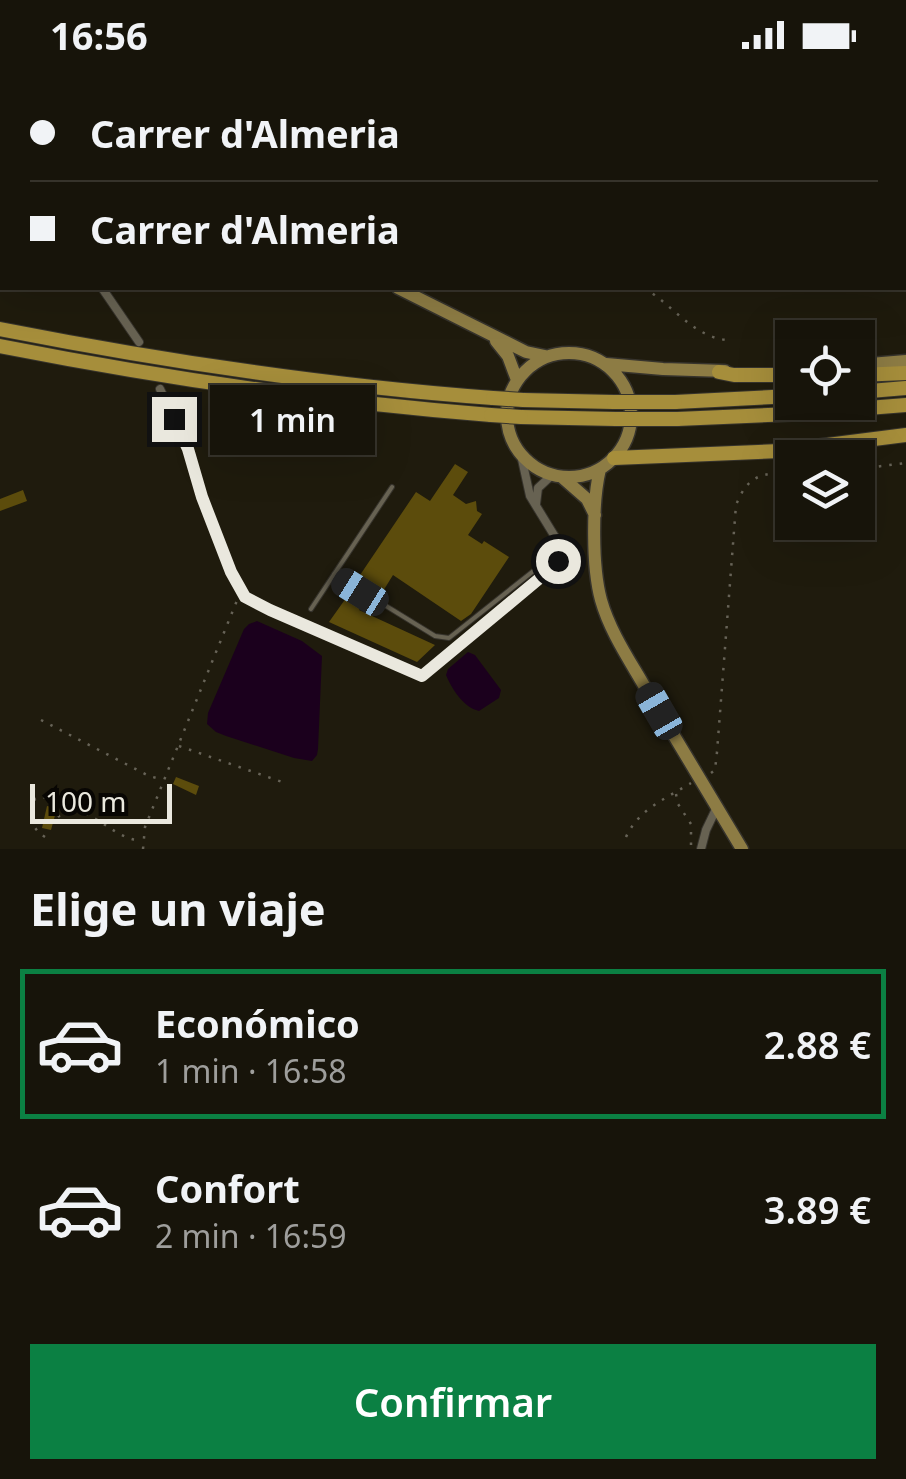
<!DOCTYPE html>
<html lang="es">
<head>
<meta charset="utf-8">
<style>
  body { margin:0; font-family:"Noto Sans",sans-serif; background:#201d13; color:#f1f3f6; height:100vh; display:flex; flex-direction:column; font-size:38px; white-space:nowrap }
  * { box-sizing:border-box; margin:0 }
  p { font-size:32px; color:#9e9e9c }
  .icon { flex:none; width:55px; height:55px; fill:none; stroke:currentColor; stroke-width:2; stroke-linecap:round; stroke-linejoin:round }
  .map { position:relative; height:779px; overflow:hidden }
  .drawer { display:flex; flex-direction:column; background:#17140a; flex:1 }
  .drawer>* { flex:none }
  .top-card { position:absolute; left:0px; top:0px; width:908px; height:220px; box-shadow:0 10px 40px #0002,0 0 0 2px #36332b; display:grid; align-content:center; height:220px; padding:0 30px; background:#17140a }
  .tools { position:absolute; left:775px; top:250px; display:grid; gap:20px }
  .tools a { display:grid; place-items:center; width:100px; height:100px; border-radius:0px; background:#17140a; box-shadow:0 10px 40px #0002,0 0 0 2px #36332b; font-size:50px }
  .scale { position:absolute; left:30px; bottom:25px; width:142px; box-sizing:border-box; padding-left:10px; border:5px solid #eae8de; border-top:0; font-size:28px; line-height:35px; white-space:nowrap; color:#eae8de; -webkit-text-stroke:8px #080603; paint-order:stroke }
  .end { position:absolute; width:45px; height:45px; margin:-22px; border:12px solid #eae8de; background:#111; box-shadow:0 0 0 5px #111 }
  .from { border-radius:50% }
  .bubble { position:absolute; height:70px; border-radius:0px; background:#17140a; box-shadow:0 10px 40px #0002,0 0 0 2px #36332b; font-size:32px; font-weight:600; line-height:70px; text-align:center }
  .car { position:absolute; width:30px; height:60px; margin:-30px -15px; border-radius:12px; box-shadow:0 0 8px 2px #0007; background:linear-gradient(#222 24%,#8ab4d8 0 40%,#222 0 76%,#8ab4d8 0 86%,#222 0) }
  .top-card b { display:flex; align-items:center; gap:35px; height:95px; font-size:38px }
  .top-card b+b { border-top:2px solid #36332b }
  .top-card i { width:25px; height:25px; background:#f1f3f6 }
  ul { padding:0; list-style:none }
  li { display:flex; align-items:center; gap:30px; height:150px; margin:0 20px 15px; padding:0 10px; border:5px solid transparent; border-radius:0px }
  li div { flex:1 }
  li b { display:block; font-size:38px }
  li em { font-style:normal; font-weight:600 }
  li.active { border-color:#0b8043 }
  li>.icon { width:90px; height:90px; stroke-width:1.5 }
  h2 { padding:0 30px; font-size:45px; line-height:120px }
  .primary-button { display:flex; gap:20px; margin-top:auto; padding:20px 30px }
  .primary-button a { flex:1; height:115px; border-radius:0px; background:#0b8043; color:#fff; font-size:40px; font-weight:600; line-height:115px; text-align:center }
  .status { display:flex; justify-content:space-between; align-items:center; height:70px; padding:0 50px; background:#17140a; direction:ltr }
  .status svg { height:28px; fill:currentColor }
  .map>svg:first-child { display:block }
  .water { fill:#1b001d }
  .building { fill:#5c4c0c }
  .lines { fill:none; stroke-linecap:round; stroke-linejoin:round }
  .service-casing { stroke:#36332c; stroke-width:6 }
  .minor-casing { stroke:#36332c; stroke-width:10 }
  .primary-casing { stroke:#36332c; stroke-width:15 }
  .motorway-casing { stroke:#36332c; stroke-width:16 }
  .path { stroke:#676357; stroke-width:2.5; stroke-dasharray:2.5 8; stroke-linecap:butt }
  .service { stroke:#676252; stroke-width:4 }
  .minor { stroke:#676252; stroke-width:8 }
  .primary { stroke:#8d7c44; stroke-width:12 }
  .motorway { stroke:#a68e3b; stroke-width:14 }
  .motorway-bridge-casing { stroke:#36332c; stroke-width:16; stroke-linecap:butt }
  .motorway-bridge { stroke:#a68e3b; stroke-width:14 }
  .route { stroke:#eae8de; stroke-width:12 }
</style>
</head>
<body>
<div class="status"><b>16:56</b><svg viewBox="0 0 49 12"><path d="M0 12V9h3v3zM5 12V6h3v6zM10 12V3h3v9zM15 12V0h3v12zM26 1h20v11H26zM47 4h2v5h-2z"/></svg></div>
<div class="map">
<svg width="906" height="779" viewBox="0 0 906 779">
  <rect width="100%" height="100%" fill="#1f1b0d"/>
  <path class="water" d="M257,551L302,571L322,586L318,679L317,685L312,691L294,688L226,666L216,662L207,654L208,643L244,559L249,554Z
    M468,582L475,585L501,620L499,628L479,641C463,637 452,619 446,605L448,599Z"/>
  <path class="building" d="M455,394L468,402L453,425L466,434L476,431L477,441L482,444L468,465L482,474L484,471L509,487L471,544L461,551L393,505L380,526L356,511L416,422L430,431Z
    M23,420L27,431L0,441V429Z
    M351,521L365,530L359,540L435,575L417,592L329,552Z
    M176,707L199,716L196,725L173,714Z
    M47,736L57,738L51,760L42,758Z"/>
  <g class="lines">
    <g class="service-casing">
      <path id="service" d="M904,0L905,2
        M842,268V264
        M334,504L435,566L449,568L546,491L556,474
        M311,539L392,417"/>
    </g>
    <g class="minor-casing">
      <path id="minor" d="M0,118L2,121
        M102,218L139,272
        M160,319L188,379L202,427L235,511L245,527L270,540L422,606L540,508L558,491L560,480L557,470L530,426L521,385
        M536,434L538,418L552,405
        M701,779L706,760L717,737"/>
    </g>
    <g class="primary-casing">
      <path id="primary" d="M156,0L158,2
        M398,218L526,282L545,286
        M496,271L508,286L517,310
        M507 345a62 62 0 1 1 124 0a62 62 0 1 1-124 0Z
        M606,294L663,299L725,301
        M858,295L906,291
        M600,399C592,432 592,497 601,530C610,562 630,591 646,619C678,673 710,726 742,779
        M563,408L587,429L595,445"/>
    </g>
    <g class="motorway-casing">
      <path id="motorway" d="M0,259C163,291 327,316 493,328
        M0,276C163,308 325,332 491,345
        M719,302L734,305H792
        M858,305L906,303
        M858,322L906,318
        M523,330L614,332
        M675,332L792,326
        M521,347L616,349
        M677,349L792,344L906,335
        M614,388L780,381L906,365"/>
    </g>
    <path class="path" d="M644,218C672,234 693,267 727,270
      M858,399L906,393
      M41,650L149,706L160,709
      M179,676L285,713
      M711,703L715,700L717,682L736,435C749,403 761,405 792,401
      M676,724L678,734L691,754V779
      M58,747L67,739C95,740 112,767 140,771
      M45,767C30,758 29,745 35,729L43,727L71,738
      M626,767C639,739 665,729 691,713
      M143,779L145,757L238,528"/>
    <use href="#service" class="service"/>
    <use href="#minor" class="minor"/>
    <use href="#primary" class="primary"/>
    <use href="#motorway" class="motorway"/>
    <g class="motorway-bridge-casing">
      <path id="motorway-bridge" d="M493,328L523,330
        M614,332H675
        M491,345L521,347
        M616,349H677"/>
    </g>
    <use href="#motorway-bridge" class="motorway-bridge"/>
  </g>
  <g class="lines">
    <path class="route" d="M174,349L188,379L202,427L231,502L245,527L270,540L422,606L540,508L558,491"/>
  </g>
</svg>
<div class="tools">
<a><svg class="icon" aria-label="locate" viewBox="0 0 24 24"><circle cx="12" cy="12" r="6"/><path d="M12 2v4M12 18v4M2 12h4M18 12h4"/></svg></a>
<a><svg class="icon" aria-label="layers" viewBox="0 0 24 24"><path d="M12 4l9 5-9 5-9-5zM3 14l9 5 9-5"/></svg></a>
</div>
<div class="scale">100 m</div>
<i class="end from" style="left:558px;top:491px"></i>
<i class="end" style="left:174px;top:349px"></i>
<div class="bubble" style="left:210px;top:315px;width:165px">1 min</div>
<i class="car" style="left:360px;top:522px;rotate:302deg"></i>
<i class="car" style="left:659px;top:641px;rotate:330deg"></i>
<div class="top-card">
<b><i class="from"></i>Carrer d'Almeria</b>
<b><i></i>Carrer d'Almeria</b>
</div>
</div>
<section class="drawer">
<h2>Elige un viaje</h2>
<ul>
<li class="active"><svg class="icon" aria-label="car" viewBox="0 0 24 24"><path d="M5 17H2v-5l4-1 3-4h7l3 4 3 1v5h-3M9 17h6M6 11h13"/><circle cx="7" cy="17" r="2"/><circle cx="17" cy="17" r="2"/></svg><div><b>Económico</b><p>1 min · 16:58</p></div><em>2.88 €</em></li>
<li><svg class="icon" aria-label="car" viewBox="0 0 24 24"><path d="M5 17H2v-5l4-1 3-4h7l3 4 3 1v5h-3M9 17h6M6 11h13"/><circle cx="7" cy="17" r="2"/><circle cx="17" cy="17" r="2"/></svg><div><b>Confort</b><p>2 min · 16:59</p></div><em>3.89 €</em></li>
</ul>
<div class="primary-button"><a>Confirmar</a></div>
</section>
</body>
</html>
